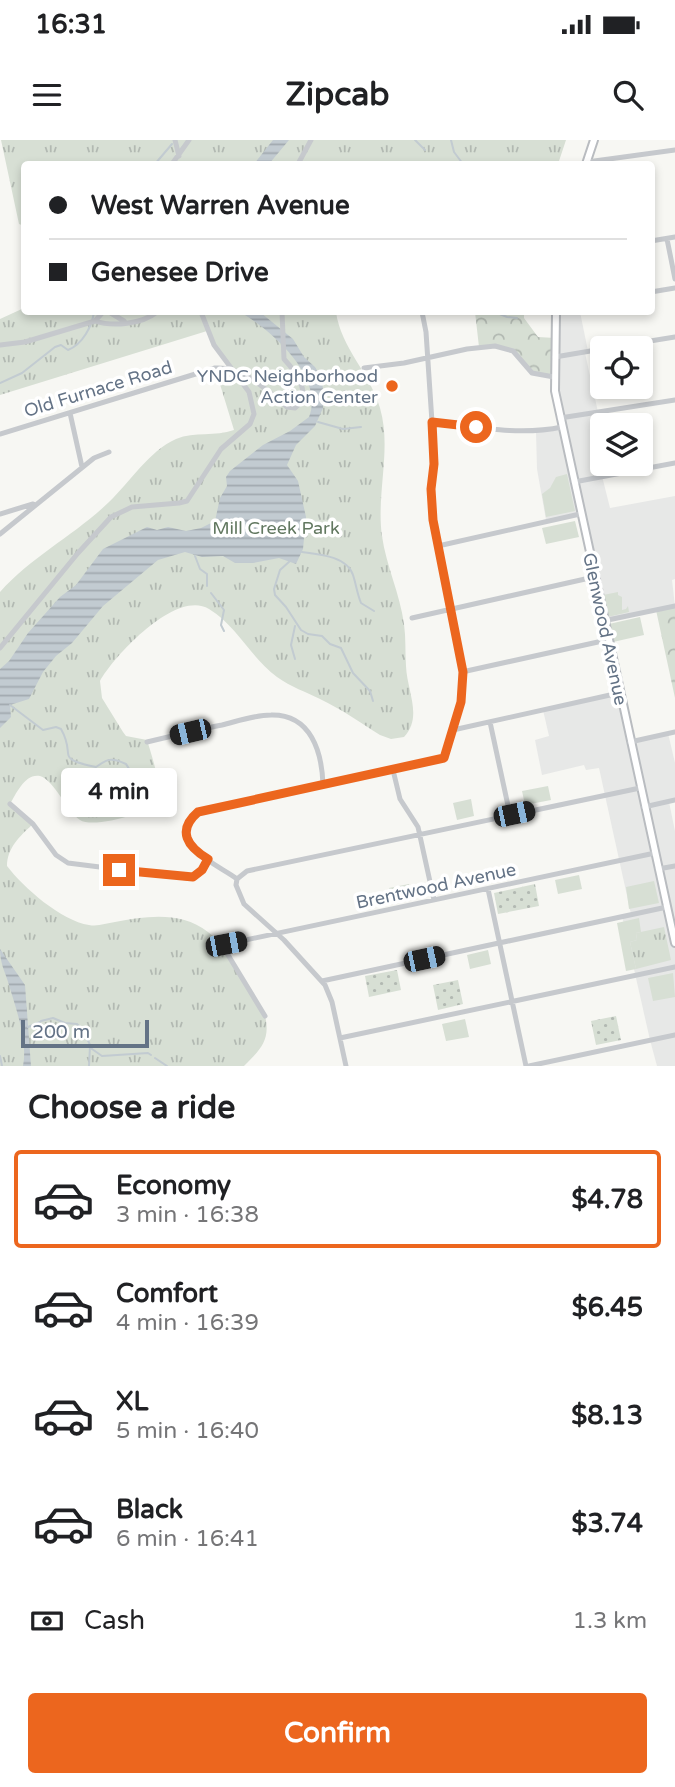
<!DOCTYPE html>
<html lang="en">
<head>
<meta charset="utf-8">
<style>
  body { margin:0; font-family:"Varela Round",sans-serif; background:#f6f6f6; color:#202124; height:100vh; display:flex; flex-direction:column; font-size:26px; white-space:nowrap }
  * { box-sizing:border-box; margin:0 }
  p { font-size:23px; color:#757577 }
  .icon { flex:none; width:38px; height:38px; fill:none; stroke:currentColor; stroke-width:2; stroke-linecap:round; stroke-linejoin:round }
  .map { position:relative; height:926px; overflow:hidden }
  .panel { display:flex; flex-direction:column; background:#fff; flex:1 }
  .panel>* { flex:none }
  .banner { position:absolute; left:21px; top:21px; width:634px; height:154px; border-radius:7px; box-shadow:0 4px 10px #0003; display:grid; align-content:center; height:154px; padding:0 28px; background:#fff }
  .controls { position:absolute; left:590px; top:196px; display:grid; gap:14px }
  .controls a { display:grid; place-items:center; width:63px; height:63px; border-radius:7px; background:#fff; box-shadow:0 4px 10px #0003; font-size:35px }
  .scale { position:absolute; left:21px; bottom:18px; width:128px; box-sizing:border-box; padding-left:7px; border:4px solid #647386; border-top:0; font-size:19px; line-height:24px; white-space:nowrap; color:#647386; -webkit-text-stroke:5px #fff; paint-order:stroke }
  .end { position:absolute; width:32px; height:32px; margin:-16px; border:9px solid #ec661e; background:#fff; box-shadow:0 0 0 4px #fff }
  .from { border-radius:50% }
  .bubble { position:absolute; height:49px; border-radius:7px; background:#fff; box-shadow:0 4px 10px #0003; font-size:23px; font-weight:800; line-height:49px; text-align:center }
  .car { position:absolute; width:21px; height:42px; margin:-21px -10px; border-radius:9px; box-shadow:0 0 5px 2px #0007; background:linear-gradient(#222 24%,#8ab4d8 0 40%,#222 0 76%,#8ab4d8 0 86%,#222 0) }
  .banner b { display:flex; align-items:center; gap:24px; height:66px; font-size:26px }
  .banner b+b { border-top:2px solid #e0e0e0 }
  .banner i { width:18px; height:18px; background:#202124 }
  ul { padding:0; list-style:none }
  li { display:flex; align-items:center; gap:21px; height:98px; margin:0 14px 10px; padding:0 14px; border:4px solid transparent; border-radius:7px }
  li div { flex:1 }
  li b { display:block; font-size:26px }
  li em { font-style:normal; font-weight:800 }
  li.on { border-color:#ec661e }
  li>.icon { width:63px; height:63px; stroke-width:1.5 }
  h2 { padding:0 28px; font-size:32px; line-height:84px }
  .pay { display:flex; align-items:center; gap:18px; height:77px; padding:0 28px; font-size:26px }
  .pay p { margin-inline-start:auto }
  .button { display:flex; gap:14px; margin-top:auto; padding:14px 28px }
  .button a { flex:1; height:80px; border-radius:7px; background:#ec661e; color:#fff; font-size:28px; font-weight:800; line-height:80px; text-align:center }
  .status { display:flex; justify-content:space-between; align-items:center; height:49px; padding:0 35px; background:#fff; direction:ltr }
  .status svg { height:19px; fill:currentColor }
  header { display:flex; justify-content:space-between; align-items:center; height:91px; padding:0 28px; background:#fff; font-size:32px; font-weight:800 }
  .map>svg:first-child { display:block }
  .built { fill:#e7e8e7 }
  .grass { fill:#d7dfd4 }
  .forest { fill:url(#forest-crowns) }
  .park { fill:url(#park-tufts) }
  .garden { fill:url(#garden-dots) }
  .water { fill:url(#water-rules) }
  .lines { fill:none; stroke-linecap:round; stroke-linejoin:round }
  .stream { stroke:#c2cbd1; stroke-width:2 }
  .major-casing { stroke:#b9bcc0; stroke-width:10 }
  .minor { stroke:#c6c9cd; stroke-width:5 }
  .major { stroke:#fff; stroke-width:6 }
  .route { stroke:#ec661e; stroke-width:9 }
  .poi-dot { fill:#ec661e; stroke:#fff; stroke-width:2.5 }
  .labels { text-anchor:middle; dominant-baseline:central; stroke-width:7; stroke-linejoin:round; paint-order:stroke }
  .poi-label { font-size:18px; fill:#647386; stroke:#fff; text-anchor:end }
  .street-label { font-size:18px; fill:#647386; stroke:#fff }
  .park-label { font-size:18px; fill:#627860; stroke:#fff }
</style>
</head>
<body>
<div class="status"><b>16:31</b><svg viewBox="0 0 49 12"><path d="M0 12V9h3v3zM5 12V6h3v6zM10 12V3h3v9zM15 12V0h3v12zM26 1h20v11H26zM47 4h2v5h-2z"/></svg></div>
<header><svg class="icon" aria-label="menu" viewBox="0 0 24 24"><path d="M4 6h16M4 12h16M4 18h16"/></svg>Zipcab<svg class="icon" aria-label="search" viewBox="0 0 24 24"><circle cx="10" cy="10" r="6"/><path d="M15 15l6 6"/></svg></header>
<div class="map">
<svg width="675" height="926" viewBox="0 0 675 926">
  <defs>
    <pattern id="forest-crowns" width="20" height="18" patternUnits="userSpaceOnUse" patternTransform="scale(1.75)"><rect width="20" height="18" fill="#d7dfd4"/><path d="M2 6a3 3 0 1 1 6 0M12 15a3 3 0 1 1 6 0" fill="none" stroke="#b2b9b2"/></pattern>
    <pattern id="park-tufts" width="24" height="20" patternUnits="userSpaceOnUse" patternTransform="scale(1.75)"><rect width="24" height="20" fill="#d7dfd4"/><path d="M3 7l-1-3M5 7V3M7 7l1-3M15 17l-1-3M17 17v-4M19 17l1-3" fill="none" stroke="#b2b9b2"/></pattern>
    <pattern id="garden-dots" width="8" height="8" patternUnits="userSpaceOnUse" patternTransform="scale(1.75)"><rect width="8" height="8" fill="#d7dfd4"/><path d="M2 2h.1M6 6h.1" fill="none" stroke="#b2b9b2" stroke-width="1.8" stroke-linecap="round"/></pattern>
    <pattern id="water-rules" width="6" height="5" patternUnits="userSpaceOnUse" patternTransform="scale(1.75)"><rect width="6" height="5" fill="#c2cbd1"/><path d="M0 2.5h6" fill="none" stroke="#a1a9af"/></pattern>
  </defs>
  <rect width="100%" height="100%" fill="#f7f7f3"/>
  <path class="built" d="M556,172H580L588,211L585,213L598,272L608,271L611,285H602V324H619L621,332L602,336L610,368L675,356V439L672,440L675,466L603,481L580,374L546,380L537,329L536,292L562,287L555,251Z
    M619,553L630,601L668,593L675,623V660L669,662L675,691V926H657L650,900L622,776L631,774L599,628L586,630L584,625L542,635L535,600L549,596L543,570Z"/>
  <path class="grass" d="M567,334L575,371L546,377L542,354L550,348L556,337Z
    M575,381L579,397L546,404L542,388Z
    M618,452V455L622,457V470L626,469L628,466L629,472L608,477L603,455Z
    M640,477L644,495L613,502L609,484Z
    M548,646L551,660L525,665L522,651Z
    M471,659L474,676L457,680L453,663Z
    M579,735L582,749L558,754L555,740Z
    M654,741L659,763L629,769L626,747Z
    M409,744L413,759L392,763L389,748Z
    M639,778L641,792L636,793L637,800L630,802L636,829L626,831L617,783Z
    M488,810L491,824L470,829L467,815Z
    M673,833L675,857L653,861L648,838Z
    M465,879L469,897L446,901L442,884Z"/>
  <path class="forest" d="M475,172H524V178L538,197L555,198L554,237L532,233L508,209L479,207Z
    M675,466V558L656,470Z"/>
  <path class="park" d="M1,0H566L558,24H24V86L19,84Z
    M24,168V172H336C341,208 370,233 380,268C392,309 376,354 382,396C386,425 400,454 404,484C406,498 405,512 406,526C407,551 423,577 404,597L391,599L380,595C361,583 341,569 320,559C306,552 291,547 277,537C251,518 237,486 209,469C176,449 115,515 100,541L102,558L123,592L126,596L147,600C151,613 162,646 158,658C153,673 93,689 80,680C66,670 54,640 40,636C25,633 16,654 10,664L33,684C20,696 7,708 7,726C23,747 61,781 89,785C98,787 106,783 115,782C147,776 181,771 208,792C234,812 248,849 265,876C271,900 260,910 244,926H0V452C32,416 75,395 109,362C130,342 149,311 176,299C195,291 215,297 234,290L215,228L230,229L207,191L0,255V179Z
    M664,787L671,820L636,829L630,802L637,800L636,793Z"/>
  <path class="garden" d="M535,744L539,766L498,774L494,753Z
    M397,830L401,850L369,857L365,836Z
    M458,840L463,864L438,870L433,845Z
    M616,876L621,900L596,905L591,881Z"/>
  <path class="water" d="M273,0H289L269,24H254Z
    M240,172L261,173L293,199L304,217L315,227L321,237L324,255L323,268L315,286L296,305L287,325L298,341L306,377L303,409L296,424L279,418L253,423H235L223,416L202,417L185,412L158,420L103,466L72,503L56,516L43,532L29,559L10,565L11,577L0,588V529L9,521L28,493L60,457L76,445L103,409L147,387L157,390L168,387L186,391L201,388L215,381L220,358L227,346L226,337L230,331L263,305L290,291L309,277C325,237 271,190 240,172Z
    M0,809L25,845L31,926H23C28,901 16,869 9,845C5,831 0,824 0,809Z"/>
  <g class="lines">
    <path class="stream" d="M415,0L425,10
      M451,0L454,12L463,24
      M155,24L172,4
      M495,172L507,177L517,178
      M134,173L135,172
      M0,243L22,233L55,207L61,205L68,210C83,204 92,186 94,172
      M318,282L343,289L361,287
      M302,412C318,414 347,416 353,435C356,444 357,453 361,463L374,471
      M195,416L200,429L207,434V446
      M290,421L280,430L274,449L275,455L286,467L301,490L308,494L322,496L330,504L341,508L353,533L370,551L373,561
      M211,453L224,470L221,485L224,491
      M295,519L291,505L295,486
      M10,565L43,590L56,587L61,589C77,617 53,618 96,627C107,619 111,617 126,624C136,636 125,652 137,668
      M41,881L53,878L65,883L77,884L83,890L92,909L102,916L148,913L151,915
      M28,887L40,882
      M0,916L2,926
      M155,918L167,926
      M89,926L90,906"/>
    <g class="major-casing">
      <path id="major" d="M586,24L594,0
        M556,172L555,251L675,803"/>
    </g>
    <path class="minor" d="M175,0L179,16
      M587,22L675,10
      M172,24L189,0
      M298,24L311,0
      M667,99L675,139
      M651,101L675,97
      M651,152L675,148
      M109,172L124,181
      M95,181L103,172
      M0,205L25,202L95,181C113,187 142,184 157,172
      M607,208L675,197
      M555,217L602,209
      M364,228L404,223L467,209L495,206L513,211L532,233L554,237
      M70,273L82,327
      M560,278L675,260
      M432,282C476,287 519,296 562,287
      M0,294L215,228C244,226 266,250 287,267L295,268C313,254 296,232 284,219L282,172
      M574,342L675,323
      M0,374L33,364
      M0,394L94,318L109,312
      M438,406L580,374
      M412,478L594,437
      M603,481L675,466
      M0,508L78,413L111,377L132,367L179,363L187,361L221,309L250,284L254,274L249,252L214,205L201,172
      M462,532L607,500
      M490,582L510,675
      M453,590L619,553
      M147,602C172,596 197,590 222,585C238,581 255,575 271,575C311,574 322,612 323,645
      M630,602L675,592
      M393,630L400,659L418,687L434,760
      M10,664L33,684L56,715L68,723L187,738L199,734L208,719
      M644,667L675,660
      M658,729L675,726
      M237,739L247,731L640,648
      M488,749L526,926
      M322,841L667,767
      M265,876L222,805L655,713
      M340,898L675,827
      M346,926L332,862L325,845L284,800L244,764L236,745L237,739C220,726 178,710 188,684C191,677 197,673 204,670L436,621L444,618L447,613L461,562L462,532L433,375L431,349L434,324L432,282L426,192L422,172
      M529,926L675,895"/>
    <use href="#major" class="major"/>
  </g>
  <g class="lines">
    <path class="route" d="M119,730L193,737L202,730L208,719C188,707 176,691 198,672L444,618L461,562L463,532L433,380L431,349L434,324L432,282L476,287"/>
  </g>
  <circle class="poi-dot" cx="392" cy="246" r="7"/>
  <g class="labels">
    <g class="poi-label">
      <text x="378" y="236">YNDC Neighborhood<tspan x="378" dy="21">Action Center</tspan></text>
    </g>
    <g class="street-label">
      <text transform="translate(98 249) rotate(-17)">Old Furnace Road</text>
      <text transform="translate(605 489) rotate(78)">Glenwood Avenue</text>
      <text transform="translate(436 746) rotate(-12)">Brentwood Avenue</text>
    </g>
    <g class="park-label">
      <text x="276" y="388">Mill Creek Park</text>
    </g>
  </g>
</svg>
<div class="controls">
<a><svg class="icon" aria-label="locate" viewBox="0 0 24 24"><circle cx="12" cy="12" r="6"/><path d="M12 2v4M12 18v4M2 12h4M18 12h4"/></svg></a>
<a><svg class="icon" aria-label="layers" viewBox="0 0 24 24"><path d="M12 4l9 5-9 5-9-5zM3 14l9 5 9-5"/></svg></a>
</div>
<div class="scale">200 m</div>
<i class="end from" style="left:476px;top:287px"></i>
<i class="end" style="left:119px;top:730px"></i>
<div class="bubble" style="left:61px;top:628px;width:116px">4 min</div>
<i class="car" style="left:190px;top:592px;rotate:257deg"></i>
<i class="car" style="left:514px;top:674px;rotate:78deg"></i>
<i class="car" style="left:226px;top:804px;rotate:79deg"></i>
<i class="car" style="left:424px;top:819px;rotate:78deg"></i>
<div class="banner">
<b><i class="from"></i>West Warren Avenue</b>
<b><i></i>Genesee Drive</b>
</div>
</div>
<section class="panel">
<h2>Choose a ride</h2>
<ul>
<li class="on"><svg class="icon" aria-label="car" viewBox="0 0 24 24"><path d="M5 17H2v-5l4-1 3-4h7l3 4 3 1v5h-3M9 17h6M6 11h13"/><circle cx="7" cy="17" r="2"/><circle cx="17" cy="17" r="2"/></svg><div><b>Economy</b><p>3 min · 16:38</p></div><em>$4.78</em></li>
<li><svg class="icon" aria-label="car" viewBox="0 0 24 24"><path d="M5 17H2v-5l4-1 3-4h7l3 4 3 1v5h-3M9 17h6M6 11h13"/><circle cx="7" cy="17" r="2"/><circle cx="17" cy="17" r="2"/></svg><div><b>Comfort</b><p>4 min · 16:39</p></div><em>$6.45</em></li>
<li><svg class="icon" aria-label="car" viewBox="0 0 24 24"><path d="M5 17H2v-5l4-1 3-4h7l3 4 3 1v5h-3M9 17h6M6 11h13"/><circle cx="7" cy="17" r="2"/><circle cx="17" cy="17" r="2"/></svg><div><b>XL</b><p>5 min · 16:40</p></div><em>$8.13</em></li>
<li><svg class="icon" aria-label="car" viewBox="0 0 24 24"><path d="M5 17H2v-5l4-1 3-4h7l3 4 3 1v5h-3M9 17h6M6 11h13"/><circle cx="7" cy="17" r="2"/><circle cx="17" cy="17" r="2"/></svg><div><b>Black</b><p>6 min · 16:41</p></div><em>$3.74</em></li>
</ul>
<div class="pay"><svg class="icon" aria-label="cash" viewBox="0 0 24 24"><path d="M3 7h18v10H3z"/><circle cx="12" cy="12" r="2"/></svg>Cash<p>1.3 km</p></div>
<div class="button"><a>Confirm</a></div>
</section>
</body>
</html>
